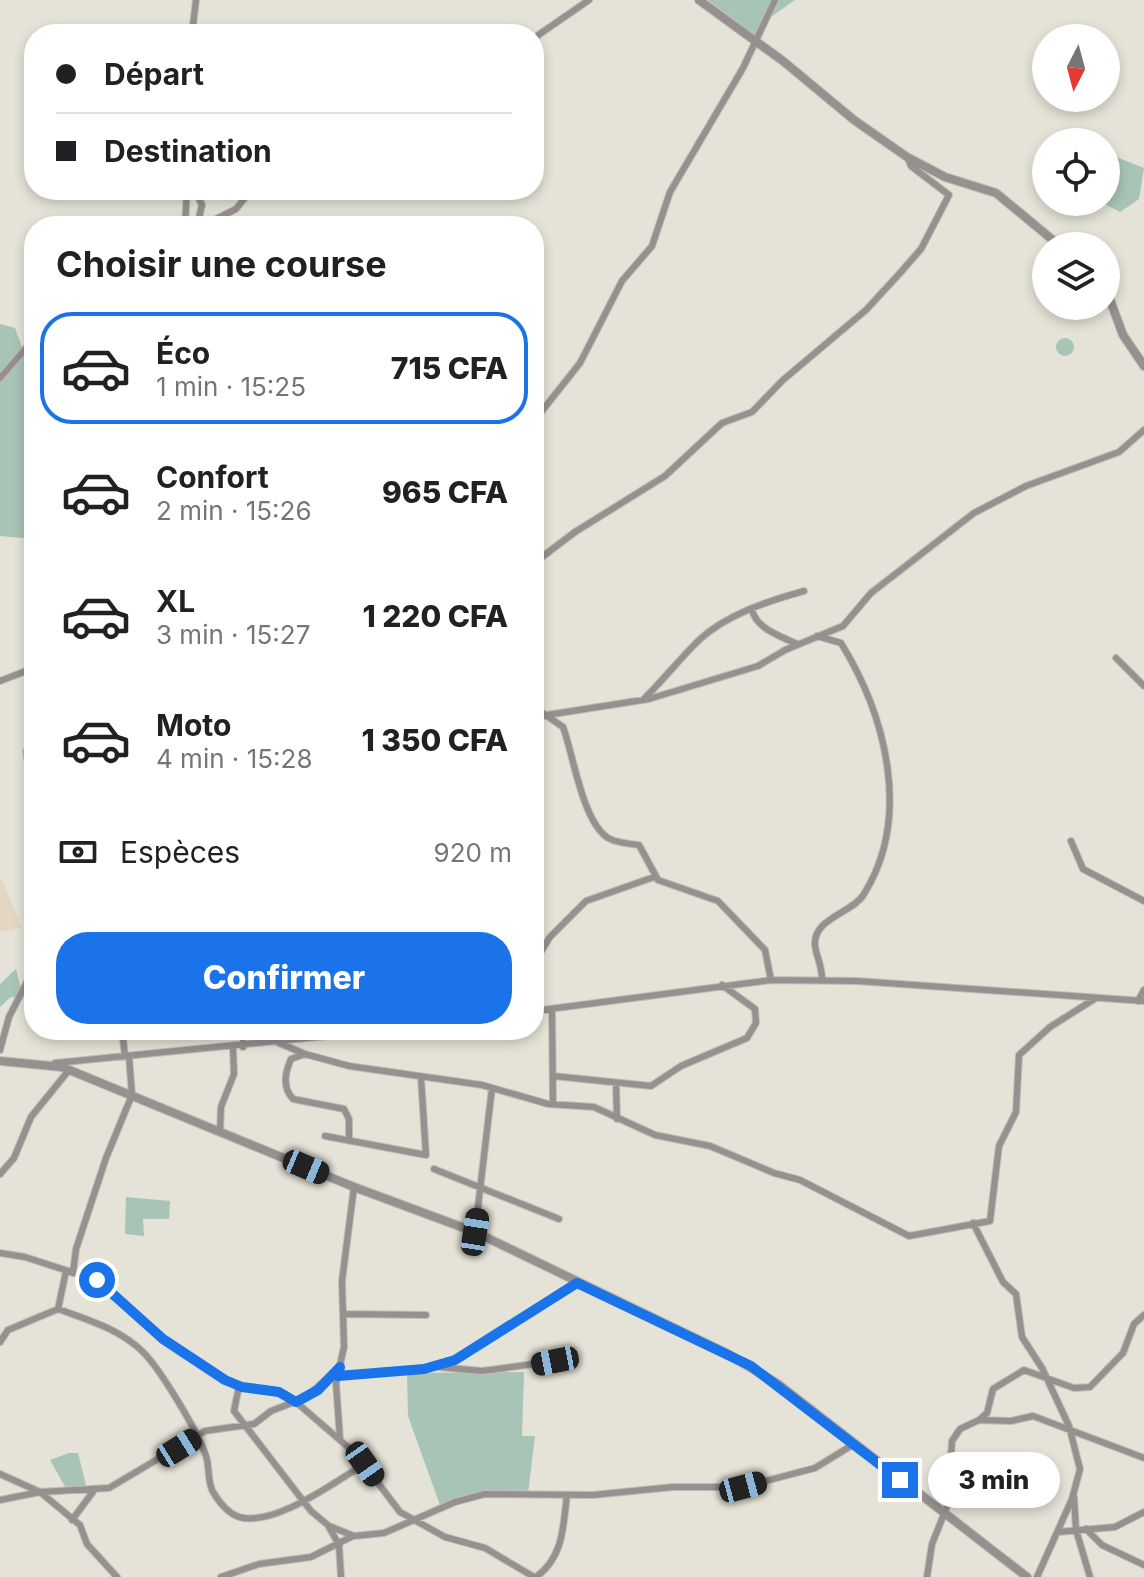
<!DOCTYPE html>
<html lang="fr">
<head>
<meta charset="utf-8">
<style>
  body { margin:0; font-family:Inter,sans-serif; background:#f6f6f6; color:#202124; height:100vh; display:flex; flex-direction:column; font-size:30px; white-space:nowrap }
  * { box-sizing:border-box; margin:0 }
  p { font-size:26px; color:#757577 }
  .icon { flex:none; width:44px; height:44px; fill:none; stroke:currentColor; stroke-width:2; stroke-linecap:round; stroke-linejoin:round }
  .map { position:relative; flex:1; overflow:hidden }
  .panel { position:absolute; left:24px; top:216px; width:520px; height:824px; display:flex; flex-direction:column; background:#fff; border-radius:32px; box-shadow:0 4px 12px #0003 }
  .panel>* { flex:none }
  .banner { position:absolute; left:24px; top:24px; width:520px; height:176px; border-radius:32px; box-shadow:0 4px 12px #0003; display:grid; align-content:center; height:176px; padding:0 32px; background:#fff }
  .needle { width:52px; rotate:186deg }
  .buttons { position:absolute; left:1032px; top:24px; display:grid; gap:16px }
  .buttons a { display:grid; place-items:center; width:88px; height:88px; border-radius:50%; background:#fff; box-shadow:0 4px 12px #0003; font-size:40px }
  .end { position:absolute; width:36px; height:36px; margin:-18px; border:10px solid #1a73e8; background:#fff; box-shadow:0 0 0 4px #fff }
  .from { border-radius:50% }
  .bubble { position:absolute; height:56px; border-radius:28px; background:#fff; box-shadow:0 4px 12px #0003; font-size:26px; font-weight:800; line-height:56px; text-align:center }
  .car { position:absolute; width:24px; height:48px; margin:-24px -12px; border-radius:10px; box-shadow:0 0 6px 2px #0007; background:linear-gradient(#222 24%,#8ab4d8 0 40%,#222 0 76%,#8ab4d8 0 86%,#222 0) }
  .banner b { display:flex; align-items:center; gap:28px; height:76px; font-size:30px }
  .banner b+b { border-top:2px solid #e0e0e0 }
  .banner i { width:20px; height:20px; background:#202124 }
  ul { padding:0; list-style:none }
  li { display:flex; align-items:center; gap:24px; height:112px; margin:0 16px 12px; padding:0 16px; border:4px solid transparent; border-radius:32px }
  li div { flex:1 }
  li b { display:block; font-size:30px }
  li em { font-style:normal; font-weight:800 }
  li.current { border-color:#1a73e8 }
  li>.icon { width:72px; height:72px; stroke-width:1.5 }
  h2 { padding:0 32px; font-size:36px; line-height:96px }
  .pay { display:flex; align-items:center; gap:20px; height:88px; padding:0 32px; font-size:30px }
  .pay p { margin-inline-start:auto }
  .primary-button { display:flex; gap:16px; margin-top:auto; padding:16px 32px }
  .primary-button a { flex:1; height:92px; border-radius:32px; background:#1a73e8; color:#fff; font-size:32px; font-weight:800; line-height:92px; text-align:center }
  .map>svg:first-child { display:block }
  .industrial { fill:#e5d6c3 }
  .green { fill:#a8c4b6 }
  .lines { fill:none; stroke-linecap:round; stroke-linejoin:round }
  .minor-casing { stroke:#c0bdb3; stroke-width:8 }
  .tertiary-casing { stroke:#c0bdb3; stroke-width:10 }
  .minor { stroke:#969091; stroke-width:6 }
  .tertiary { stroke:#969091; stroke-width:8 }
  .route { stroke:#1a73e8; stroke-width:10 }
</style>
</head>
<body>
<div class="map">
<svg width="1144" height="1577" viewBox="0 0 1144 1577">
  <rect width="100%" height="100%" fill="#e5e2d7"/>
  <path class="industrial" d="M0,876L22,928L0,932Z"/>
  <path class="green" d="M708,0H795L768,19L757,37Z
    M1106,153L1144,168L1139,199L1120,212L1103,203L1087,202H1106Z
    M0,324L15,328L34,380V539L0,536Z
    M1056 347a9 9 0 1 1 18 0a9 9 0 1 1-18 0Z
    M34,748V832L22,749Z
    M16,969L20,986L34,987V1000L11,997L0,1007V984Z
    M126,1197L170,1201L169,1219H143L144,1236L125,1234Z
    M524,1372L522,1436H535L528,1494H494L441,1508L408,1416L407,1373Z
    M69,1453H78L87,1489L67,1490L50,1460Z"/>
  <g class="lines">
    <g class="minor-casing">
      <path id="minor" d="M192,34L196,0
        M534,38L589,0
        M195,190L202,205L197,226
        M185,226L187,190
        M202,226L236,209L251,190
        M0,378L34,339
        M534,421L580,363L622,281L652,246L670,192L743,68L775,0
        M534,563L575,532L665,476L722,423L752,412L783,380L866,310L900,273L921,249L949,195L911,166L908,158
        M752,609C755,628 780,636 797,644
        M817,636L841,643C886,716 912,817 864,894C853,913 813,918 815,945C816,957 822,963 822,980
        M1116,658L1144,686
        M0,681L34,668
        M643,700C662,681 679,660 698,641C725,615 768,601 804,591
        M534,707L563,727C573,753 582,821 608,838C617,843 629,844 639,845L658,880L718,901L765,950L771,980
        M534,717L649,699L758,666L785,650L843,626L871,593L974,513L1026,486L1119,452L1144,430
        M1071,841L1083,869L1144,901
        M534,963L550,937L586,901L654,877
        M1138,1001L1144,990
        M552,1009L553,1104
        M534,1011L771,980L857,981L1144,1001
        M122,1030L125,1056
        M243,1030V1047
        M279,1043L305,1054L349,1066L482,1085L548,1104L594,1107L655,1135L710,1146L774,1173L800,1180L909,1236L990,1221L999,1146L1016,1112L1019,1055L1050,1027L1096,998
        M0,1050L9,1017L34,968
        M305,1054L291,1059C285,1073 282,1087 293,1099L344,1109L349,1119V1139
        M55,1063L388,1030
        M553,1076L651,1086L681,1066L747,1038L756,1023L755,1009L722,985
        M616,1084L617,1119
        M220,1131L221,1107L234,1074L233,1048
        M325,1136L426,1155L421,1078
        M434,1169L559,1219
        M0,1174L14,1158L31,1117L69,1070
        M973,1223L1003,1282L1016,1294L1022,1337L1042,1368L1069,1426L1080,1469L1072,1499L1037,1577
        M475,1232L492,1088
        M0,1253L25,1257L102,1282L163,1339L225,1380L242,1387L279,1392L296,1402L356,1454L400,1512L445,1537L485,1548L534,1577
        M73,1273L76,1249L106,1158L132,1095L129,1056
        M58,1309C88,1320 120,1329 143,1352C161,1370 198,1432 206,1456C210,1468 207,1481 213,1492C219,1502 227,1513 239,1517C275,1527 334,1482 365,1464
        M343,1314L426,1315
        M0,1342L8,1330L58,1309L66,1271
        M439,1367L482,1371L555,1361
        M338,1376L424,1369L455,1360L577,1283
        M239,1386L234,1411L311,1511L329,1526L354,1536L384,1533L455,1502L485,1494L593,1495L673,1487H743L815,1468L854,1444
        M979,1420L987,1413L993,1389L1024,1370L1074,1388L1090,1387L1123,1353L1134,1324L1144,1315
        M340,1439L336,1383L344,1347L342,1281L354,1187
        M0,1474L40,1492L80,1525L87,1544L117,1577
        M1074,1497L1076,1530L1090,1577
        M0,1500L40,1492L109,1488L205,1431L254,1424L271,1411L305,1398L340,1367
        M72,1520L95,1489
        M329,1527L339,1545L341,1577
        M1086,1529L1102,1545L1144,1565
        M1058,1532L1115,1527L1144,1512
        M221,1577L259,1564L311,1557L353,1536
        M536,1577C564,1557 563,1526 567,1495
        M927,1577L932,1544L948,1504L952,1441L960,1429L979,1420L1011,1421L1033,1416L1144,1458"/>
    </g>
    <g class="tertiary-casing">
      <path id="tertiary" d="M699,0L783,61L854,120L907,157L945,177L996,193L1060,246
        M1106,289L1123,335L1144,366
        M0,1061L62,1067L354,1187L475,1232L726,1353L778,1384L1027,1577"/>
    </g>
    <use href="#minor" class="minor"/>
    <use href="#tertiary" class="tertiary"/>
  </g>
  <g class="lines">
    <path class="route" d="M97,1280L163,1339L225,1380L242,1387L279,1392L296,1402L318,1390L340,1367L338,1376L424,1369L455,1360L577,1283L751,1366L900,1480"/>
  </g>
</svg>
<div class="buttons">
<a><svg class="needle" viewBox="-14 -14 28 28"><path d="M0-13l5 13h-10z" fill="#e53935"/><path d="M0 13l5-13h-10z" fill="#757577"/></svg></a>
<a><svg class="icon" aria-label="locate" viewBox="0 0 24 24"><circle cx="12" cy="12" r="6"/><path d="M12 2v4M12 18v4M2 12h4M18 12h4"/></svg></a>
<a><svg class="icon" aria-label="layers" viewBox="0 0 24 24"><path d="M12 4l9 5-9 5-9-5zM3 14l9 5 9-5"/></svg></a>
</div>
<i class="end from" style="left:97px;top:1280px"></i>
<i class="end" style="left:900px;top:1480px"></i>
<div class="bubble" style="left:928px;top:1452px;width:132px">3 min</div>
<i class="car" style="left:306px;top:1167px;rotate:113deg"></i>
<i class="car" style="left:475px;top:1232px;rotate:9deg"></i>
<i class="car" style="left:555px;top:1361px;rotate:259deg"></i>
<i class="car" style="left:179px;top:1448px;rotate:58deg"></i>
<i class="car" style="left:365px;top:1464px;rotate:145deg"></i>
<i class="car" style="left:743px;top:1487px;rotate:75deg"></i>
<div class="banner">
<b><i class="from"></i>Départ</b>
<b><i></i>Destination</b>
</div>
<section class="panel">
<h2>Choisir une course</h2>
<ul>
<li class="current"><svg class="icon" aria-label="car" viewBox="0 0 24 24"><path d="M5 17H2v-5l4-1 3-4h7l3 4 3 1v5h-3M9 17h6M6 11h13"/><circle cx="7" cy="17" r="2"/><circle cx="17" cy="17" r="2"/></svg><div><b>Éco</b><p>1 min · 15:25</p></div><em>715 CFA</em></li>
<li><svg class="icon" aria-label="car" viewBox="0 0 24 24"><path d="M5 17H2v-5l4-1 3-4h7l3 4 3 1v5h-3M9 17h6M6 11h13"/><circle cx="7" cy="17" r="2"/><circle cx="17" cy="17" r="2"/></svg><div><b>Confort</b><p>2 min · 15:26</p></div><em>965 CFA</em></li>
<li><svg class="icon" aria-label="car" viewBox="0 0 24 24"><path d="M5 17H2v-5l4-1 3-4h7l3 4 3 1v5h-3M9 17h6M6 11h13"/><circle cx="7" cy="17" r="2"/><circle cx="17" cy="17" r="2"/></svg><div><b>XL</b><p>3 min · 15:27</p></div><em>1 220 CFA</em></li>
<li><svg class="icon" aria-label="car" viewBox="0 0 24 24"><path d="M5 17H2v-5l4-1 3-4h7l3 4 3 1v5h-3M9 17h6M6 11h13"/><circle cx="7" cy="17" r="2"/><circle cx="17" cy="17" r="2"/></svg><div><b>Moto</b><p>4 min · 15:28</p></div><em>1 350 CFA</em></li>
</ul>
<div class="pay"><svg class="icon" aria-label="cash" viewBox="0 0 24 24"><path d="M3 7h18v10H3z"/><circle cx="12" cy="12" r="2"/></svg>Espèces<p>920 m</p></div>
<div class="primary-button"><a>Confirmer</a></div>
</section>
</div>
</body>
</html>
